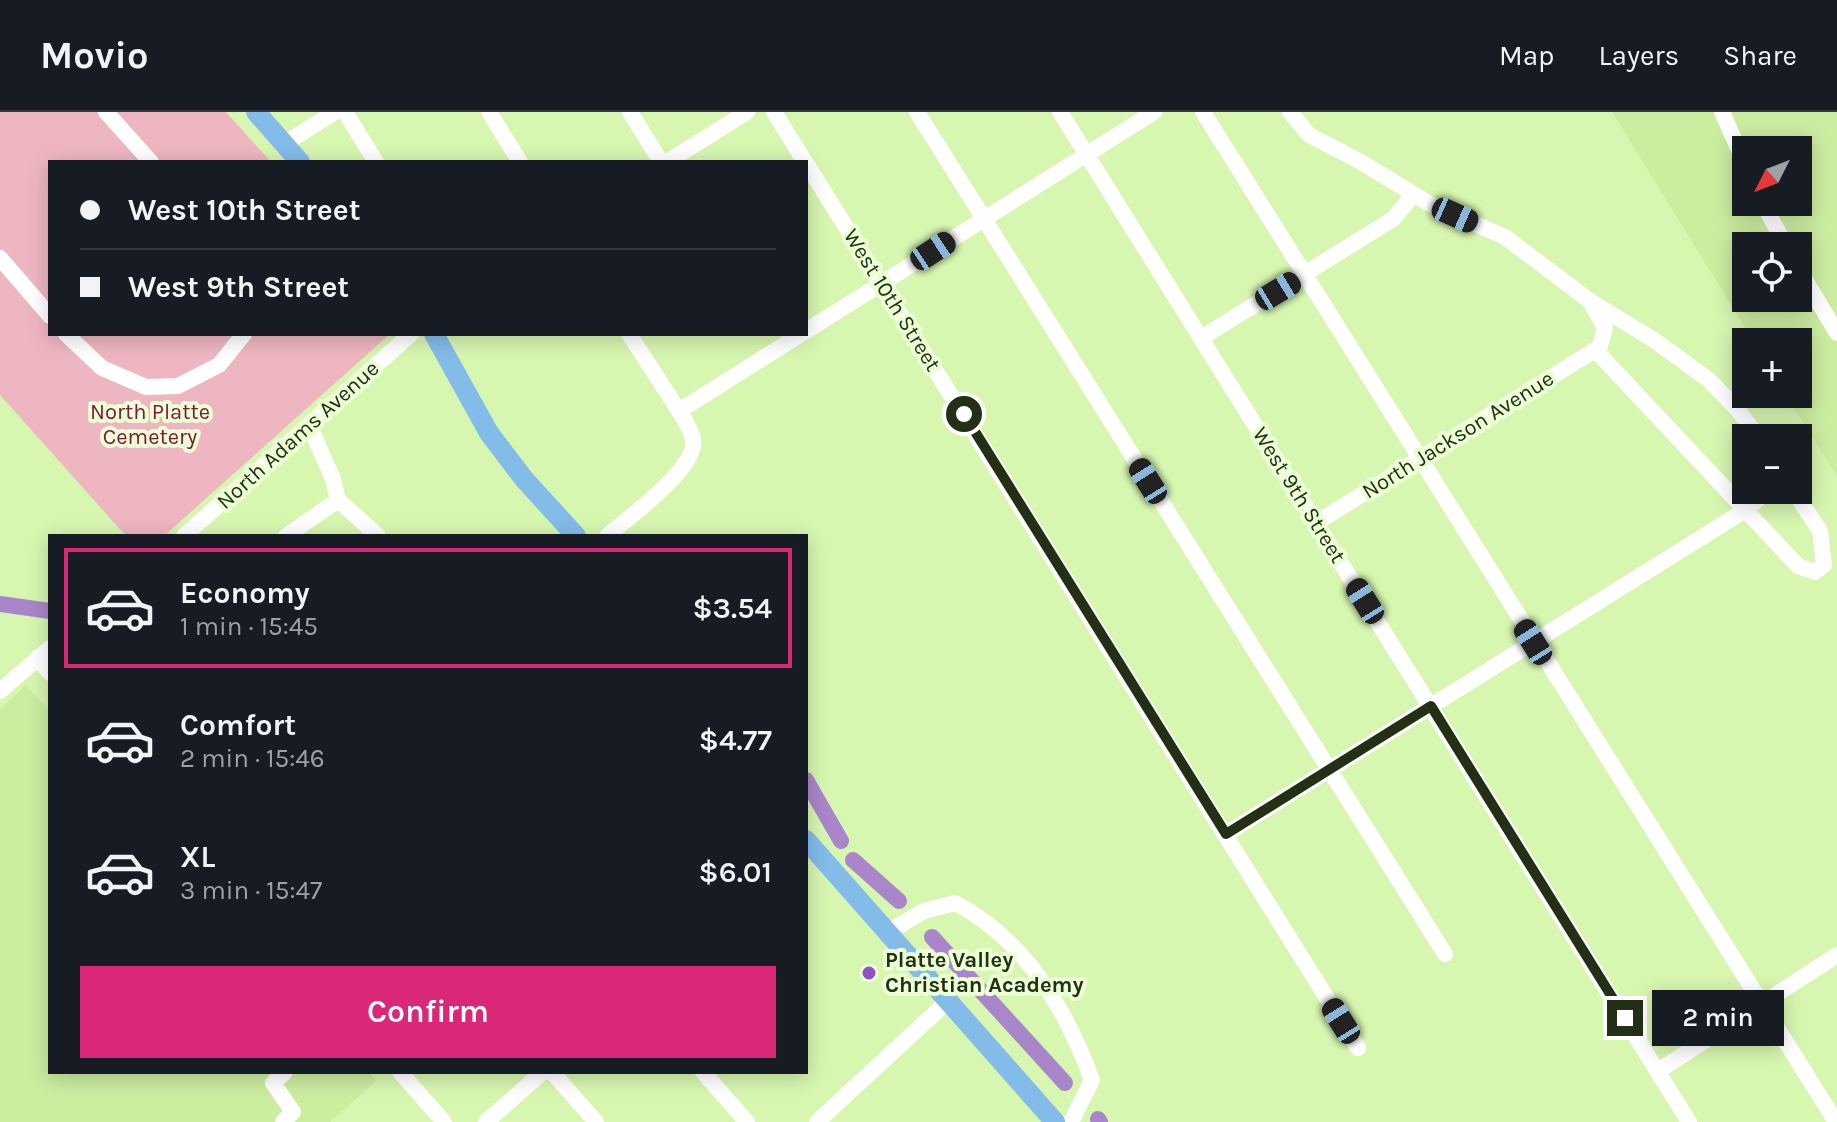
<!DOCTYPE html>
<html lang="en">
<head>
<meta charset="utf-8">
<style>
  body { margin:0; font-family:Karla,sans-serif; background:#20242c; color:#f1f3f6; height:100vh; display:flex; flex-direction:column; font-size:30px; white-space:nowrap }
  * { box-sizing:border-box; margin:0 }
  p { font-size:26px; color:#9ea1a6 }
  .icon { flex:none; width:44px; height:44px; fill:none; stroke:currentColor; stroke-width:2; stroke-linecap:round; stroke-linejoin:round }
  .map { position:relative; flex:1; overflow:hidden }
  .details { position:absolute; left:48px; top:422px; width:760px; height:540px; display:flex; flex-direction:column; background:#171b24; border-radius:0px; box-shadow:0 4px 20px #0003 }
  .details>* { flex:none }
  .hud { position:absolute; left:48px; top:48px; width:760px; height:176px; border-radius:0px; box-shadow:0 4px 20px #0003; display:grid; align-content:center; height:176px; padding:0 32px; background:#171b24 }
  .needle { width:52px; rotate:228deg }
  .tools { position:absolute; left:1732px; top:24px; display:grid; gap:16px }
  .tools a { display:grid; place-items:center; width:80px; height:80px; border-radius:0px; background:#171b24; box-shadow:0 4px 20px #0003; font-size:40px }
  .end { position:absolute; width:36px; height:36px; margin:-18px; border:10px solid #243015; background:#fff; box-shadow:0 0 0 4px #fff }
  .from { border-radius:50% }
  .bubble { position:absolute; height:56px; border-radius:0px; background:#171b24; box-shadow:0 4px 20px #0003; font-size:26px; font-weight:600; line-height:56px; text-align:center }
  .car { position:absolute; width:24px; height:48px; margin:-24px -12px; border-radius:10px; box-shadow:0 0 6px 2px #0007; background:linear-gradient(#222 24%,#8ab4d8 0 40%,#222 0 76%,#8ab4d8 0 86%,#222 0) }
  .hud b { display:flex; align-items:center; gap:28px; height:76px; font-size:30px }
  .hud b+b { border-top:2px solid #363941 }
  .hud i { width:20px; height:20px; background:#f1f3f6 }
  ul { padding:14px 0 0; list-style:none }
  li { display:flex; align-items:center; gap:24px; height:120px; margin:0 16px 12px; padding:0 16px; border:4px solid transparent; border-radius:0px }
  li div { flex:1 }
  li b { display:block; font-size:30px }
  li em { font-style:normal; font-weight:600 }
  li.on { border-color:#db2777 }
  li>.icon { width:72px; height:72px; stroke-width:1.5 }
  .action { display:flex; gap:16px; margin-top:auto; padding:16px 32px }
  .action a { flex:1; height:92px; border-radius:0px; background:#db2777; color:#fff; font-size:32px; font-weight:600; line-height:92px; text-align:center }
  header { display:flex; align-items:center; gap:48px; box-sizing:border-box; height:112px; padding:0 40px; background:#171b24; border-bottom:2px solid #363941 }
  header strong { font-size:38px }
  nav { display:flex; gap:44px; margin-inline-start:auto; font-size:28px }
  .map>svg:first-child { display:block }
  .built { fill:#cbeda0; fill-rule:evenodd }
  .green { fill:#eeb6c0 }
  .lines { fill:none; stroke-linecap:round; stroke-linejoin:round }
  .canal { stroke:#a985ca; stroke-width:16 }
  .minor { stroke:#fff; stroke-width:16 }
  .major { stroke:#83bbe9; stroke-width:20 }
  .route { stroke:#243015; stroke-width:10 }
  .poi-dot { fill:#9351c6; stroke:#ebfed5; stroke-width:3 }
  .labels { text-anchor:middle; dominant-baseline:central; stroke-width:8; stroke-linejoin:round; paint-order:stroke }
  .street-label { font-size:22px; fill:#243015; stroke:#ebfed5 }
  .park-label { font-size:22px; fill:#7d1638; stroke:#ebfed5 }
  .poi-label { font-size:22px; font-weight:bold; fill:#243015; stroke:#ebfed5; text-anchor:start }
</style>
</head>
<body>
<header>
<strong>Movio</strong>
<nav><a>Map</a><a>Layers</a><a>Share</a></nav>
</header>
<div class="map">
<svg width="1837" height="1010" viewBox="0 0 1837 1010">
  <rect width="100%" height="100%" fill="#d7f6b0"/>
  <path class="built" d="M1612,0H1837V365L1786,282H1798V230H1754ZM1746,38H1798V90H1746ZM1746,134H1798V186H1746Z
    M26,573L50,600V960H369L376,969L330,1010H0V597Z"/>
  <path class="green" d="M0,0H226L271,50H50V222H390L164,424H126L0,283Z"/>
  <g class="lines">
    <path class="canal" d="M0,492L50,499
      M806,668L841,729
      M853,748L899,789
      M932,825L1065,971
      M1098,1007L1100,1010"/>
    <path class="minor" d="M106,0L151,50
      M345,0L376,50
      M489,0L520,50
      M630,0L661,50
      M774,0L805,50
      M917,0L1445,842
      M1060,0L1689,1010
      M1203,0L1836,1010
      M1290,0L1309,23L1361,50L1430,92L1505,125L1590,189L1654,228L1709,268L1738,298L1759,326
      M1722,0L1746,54
      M284,32L335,0
      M667,50L747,0
      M806,51L1358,936
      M1762,90L1786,134
      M0,146L50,204
      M1798,156L1837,221
      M1591,191L1605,216L1598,241
      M806,219L1154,0
      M66,222L102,256L146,275L178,274L219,253L244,222
      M629,222L679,299
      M1201,226L1393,107L1414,82
      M1598,241L1798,454L1815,460L1824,453L1820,419L1793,378
      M310,315L333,367L338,388L378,424
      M1316,411L1595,238L1598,241
      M184,424L411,222
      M286,424L338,388
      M607,424C628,406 699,355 693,327C691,317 684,307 679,299L801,222
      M37,546L50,561
      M0,579L50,536
      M1226,722L1744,399L1769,378
      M888,820L924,799L955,791C1025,827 1066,897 1092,968L1071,1010
      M1658,959L1837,843
      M400,960L444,1010
      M552,960L596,1010
      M703,960L747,1010
      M283,1010L293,1000L273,971L285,960
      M486,1010L543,960
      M817,1010L948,889"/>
    <path class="major" d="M256,0L300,50
      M434,222L489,321L524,367L576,424
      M806,728L1055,1010"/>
  </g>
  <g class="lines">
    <path class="route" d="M964,302L1226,722L1431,594L1625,906"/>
  </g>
  <circle class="poi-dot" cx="869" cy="861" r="8"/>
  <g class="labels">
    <g class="street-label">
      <text transform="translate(892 188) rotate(58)">West 10th Street</text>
      <text transform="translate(298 323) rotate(-42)">North Adams Avenue</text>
      <text transform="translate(1458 323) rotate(-32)">North Jackson Avenue</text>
      <text transform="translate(1299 383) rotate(58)">West 9th Street</text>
    </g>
    <g class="park-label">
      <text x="150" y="300">North Platte<tspan x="150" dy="25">Cemetery</tspan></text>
    </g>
    <g class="poi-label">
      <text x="885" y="848">Platte Valley<tspan x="885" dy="25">Christian Academy</tspan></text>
    </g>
  </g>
</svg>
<div class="tools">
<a><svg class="needle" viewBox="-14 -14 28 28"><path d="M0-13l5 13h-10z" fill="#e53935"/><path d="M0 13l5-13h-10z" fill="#9ea1a6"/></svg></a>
<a><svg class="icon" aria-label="locate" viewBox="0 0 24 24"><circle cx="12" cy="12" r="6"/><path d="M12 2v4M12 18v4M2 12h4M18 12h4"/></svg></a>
<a>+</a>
<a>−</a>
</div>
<i class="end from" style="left:964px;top:302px"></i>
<i class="end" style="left:1625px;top:906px"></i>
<div class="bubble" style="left:1652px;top:878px;width:132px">2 min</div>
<i class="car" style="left:1455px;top:103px;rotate:114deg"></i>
<i class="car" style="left:933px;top:139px;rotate:57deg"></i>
<i class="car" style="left:1278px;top:179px;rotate:59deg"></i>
<i class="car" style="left:1148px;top:369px;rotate:328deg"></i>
<i class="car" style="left:1365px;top:489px;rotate:328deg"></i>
<i class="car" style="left:1533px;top:530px;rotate:328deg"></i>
<i class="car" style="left:1341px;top:909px;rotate:328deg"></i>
<div class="hud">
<b><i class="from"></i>West 10th Street</b>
<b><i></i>West 9th Street</b>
</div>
<section class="details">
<ul>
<li class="on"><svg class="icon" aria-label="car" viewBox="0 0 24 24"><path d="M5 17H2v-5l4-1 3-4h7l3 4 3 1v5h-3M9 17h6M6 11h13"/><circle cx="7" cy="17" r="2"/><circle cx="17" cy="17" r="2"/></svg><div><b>Economy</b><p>1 min · 15:45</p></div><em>$3.54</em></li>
<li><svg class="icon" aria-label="car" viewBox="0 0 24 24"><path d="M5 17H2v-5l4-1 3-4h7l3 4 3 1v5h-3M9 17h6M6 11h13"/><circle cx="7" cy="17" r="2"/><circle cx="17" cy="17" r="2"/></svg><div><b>Comfort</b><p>2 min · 15:46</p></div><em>$4.77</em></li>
<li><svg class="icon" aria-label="car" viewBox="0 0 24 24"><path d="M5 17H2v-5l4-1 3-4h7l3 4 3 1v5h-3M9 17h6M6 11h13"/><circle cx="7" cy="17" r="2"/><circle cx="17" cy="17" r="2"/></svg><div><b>XL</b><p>3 min · 15:47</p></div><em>$6.01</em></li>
</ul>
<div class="action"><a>Confirm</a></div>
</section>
</div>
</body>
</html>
